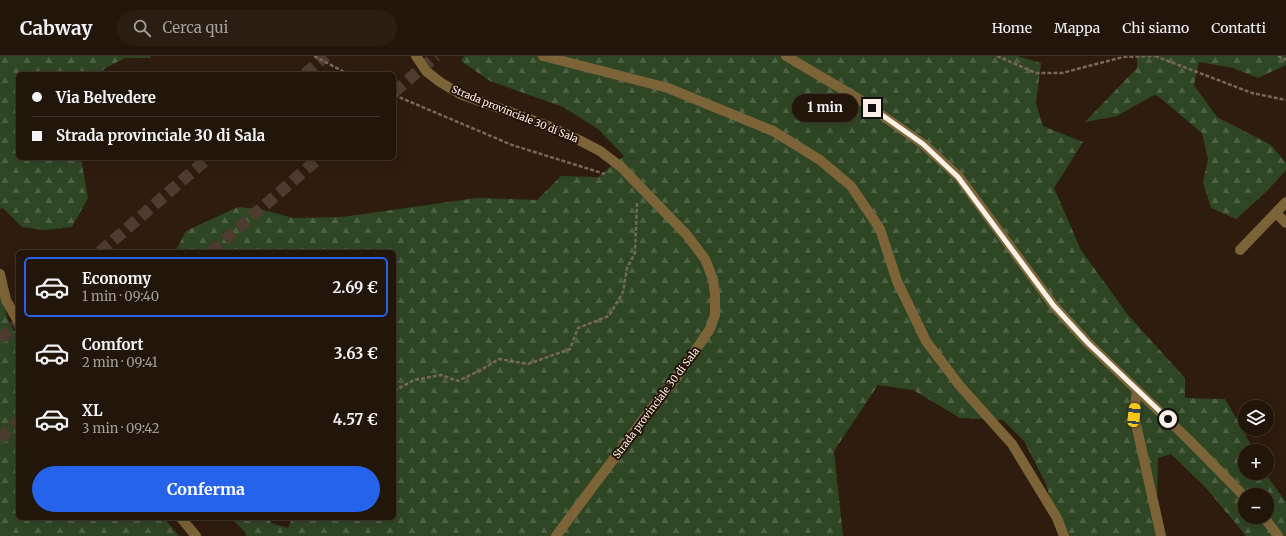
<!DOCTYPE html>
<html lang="it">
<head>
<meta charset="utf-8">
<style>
  body { margin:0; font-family:Merriweather,serif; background:#2a1e13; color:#f1f3f6; height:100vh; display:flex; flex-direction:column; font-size:15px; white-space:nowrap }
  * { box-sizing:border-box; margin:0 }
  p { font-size:13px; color:#a29f9c }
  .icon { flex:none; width:22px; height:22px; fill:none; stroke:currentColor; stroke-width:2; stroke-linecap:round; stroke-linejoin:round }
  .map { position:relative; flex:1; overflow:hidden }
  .details { position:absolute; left:16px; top:194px; width:380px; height:270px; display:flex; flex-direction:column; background:#22150a; border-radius:6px; box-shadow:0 4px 16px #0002,0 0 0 1px #3f342b }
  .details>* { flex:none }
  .top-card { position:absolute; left:16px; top:16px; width:380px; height:88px; border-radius:6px; box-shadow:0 4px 16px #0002,0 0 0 1px #3f342b; display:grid; align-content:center; height:88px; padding:0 16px; background:#22150a }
  .fabs { position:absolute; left:1238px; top:344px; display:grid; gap:8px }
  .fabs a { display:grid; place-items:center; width:36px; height:36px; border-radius:50%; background:#22150a; box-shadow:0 4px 16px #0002,0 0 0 1px #3f342b; font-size:20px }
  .end { position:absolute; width:18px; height:18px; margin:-9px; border:5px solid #fdf0e7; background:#111; box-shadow:0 0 0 2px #111 }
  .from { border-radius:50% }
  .bubble { position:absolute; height:28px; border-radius:14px; background:#22150a; box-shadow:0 4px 16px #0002,0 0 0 1px #3f342b; font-size:13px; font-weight:700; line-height:28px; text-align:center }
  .car { position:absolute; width:12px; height:24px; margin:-12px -6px; border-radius:5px; box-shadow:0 0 3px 1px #0007; background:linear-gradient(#f5c518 24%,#345 0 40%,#f5c518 0 76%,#345 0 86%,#f5c518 0) }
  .top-card b { display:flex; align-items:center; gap:14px; height:38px; font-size:15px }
  .top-card b+b { border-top:1px solid #3f342b }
  .top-card i { width:10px; height:10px; background:#f1f3f6 }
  ul { padding:7px 0 0; list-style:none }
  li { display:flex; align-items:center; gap:12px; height:60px; margin:0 8px 6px; padding:0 8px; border:2px solid transparent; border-radius:6px }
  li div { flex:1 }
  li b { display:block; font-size:15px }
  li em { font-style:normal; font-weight:700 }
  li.active { border-color:#2563eb }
  li>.icon { width:36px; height:36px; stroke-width:1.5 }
  .action { display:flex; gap:8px; margin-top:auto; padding:8px 16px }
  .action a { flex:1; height:46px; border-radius:24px; background:#2563eb; color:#fff; font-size:16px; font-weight:700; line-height:46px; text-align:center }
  header { display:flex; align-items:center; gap:24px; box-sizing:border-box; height:56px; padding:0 20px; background:#22150a; border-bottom:1px solid #3f342b }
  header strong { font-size:19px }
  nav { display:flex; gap:22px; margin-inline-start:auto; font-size:14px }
  .search { width:280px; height:36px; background:#2a1e13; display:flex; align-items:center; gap:10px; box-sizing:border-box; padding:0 14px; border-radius:22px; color:#a29f9c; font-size:15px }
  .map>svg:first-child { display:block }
  .forest { fill:url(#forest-firs); fill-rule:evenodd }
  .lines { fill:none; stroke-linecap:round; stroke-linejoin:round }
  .highway-tunnel { stroke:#4d3c2f; stroke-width:12; stroke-dasharray:12 6; stroke-linecap:butt }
  .path { stroke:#77675b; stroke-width:2.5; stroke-dasharray:4 2; stroke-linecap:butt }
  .minor { stroke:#7c6438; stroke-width:10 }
  .route { stroke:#fdf0e7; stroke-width:5 }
  .labels { text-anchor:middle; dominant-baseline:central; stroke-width:4; stroke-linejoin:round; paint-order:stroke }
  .street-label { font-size:10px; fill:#fdf0e7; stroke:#241305 }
</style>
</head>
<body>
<header>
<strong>Cabway</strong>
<div class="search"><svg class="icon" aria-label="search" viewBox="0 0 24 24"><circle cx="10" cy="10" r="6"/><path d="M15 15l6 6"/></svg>Cerca qui</div>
<nav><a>Home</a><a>Mappa</a><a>Chi siamo</a><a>Contatti</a></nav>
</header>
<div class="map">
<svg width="1286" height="480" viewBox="0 0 1286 480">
  <defs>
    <pattern id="forest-firs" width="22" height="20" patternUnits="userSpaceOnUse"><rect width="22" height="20" fill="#2f4624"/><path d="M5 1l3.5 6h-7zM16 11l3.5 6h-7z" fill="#4e6144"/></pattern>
  </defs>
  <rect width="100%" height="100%" fill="#2e1c0e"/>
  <path class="forest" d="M0,0H150L151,2H125L104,13L101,18H18V102H81L88,142L72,171L44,174L22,171L3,152L0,153Z
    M464,0H1017L1041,7L1036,47L1043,70L1083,86L1054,132L1081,194L1128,259L1185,322V342L1225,343L1242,372L1254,395H1245V417H1265L1286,446V480H1246L1206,432L1171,398L1158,402L1156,480H1063L1045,426L1024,385L1003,364L960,362L913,334L878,329L834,395L843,480H246L245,476L231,462H269L271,467L288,472L292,462H394V196H175L186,175L238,151L260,153L293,162L342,161L477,142L537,144L561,120L598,121L624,100L598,73L563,51L490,25L461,5ZM1245,439H1267V461H1245Z
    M1137,0H1286V9L1258,22L1233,12L1199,6L1194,29L1217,61L1271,89L1286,107V114L1267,135L1236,163L1211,152L1203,126L1208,103L1202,77L1158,40L1154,39L1117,60L1085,66L1137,12Z
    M0,211L7,262L18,282V462H164L179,480H0Z"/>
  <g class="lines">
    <path class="highway-tunnel" d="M305,18L326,0
      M394,36L436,0
      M100,196L208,102
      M211,196L319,102
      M0,283L18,268
      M0,383L18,365"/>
    <path class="path" d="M314,0L348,18
      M997,0L1036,17H1062L1123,1L1155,0
      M1155,0L1252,37L1286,44
      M1278,0L1286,4
      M394,39L512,89L605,118
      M394,335L414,324L441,319L458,325L481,314L499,303L528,308L570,293L578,272L609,260L623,236L627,212L635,197L637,147"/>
    <path class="minor" d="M416,0L426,15L440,26L460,38L551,71L579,84L600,95L621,111L686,178L705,203L713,223L715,239V259L710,273L677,321L648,357L556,480
      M543,0L668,32L773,75L820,104L851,130L880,173L897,225L926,285L960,330L1012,388L1057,462L1064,480
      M786,0L859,43L923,88L959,121L1054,250L1088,287L1188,383L1245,441
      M1276,157L1286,167
      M1240,194L1286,146
      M0,218L6,244L18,265
      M1137,334L1134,359L1161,480
      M1264,461L1278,480
      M181,462L196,480"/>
  </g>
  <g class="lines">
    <path class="route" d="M872,52L923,88L958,121L1054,250L1088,287L1168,363"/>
  </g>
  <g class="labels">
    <g class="street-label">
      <text transform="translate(515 58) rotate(22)">Strada provinciale 30 di Sala</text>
      <text transform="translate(656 347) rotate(-53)">Strada provinciale 30 di Sala</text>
    </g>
  </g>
</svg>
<div class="fabs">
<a><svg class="icon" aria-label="layers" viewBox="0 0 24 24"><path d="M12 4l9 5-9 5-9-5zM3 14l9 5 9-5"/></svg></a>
<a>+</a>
<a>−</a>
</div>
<i class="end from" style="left:1168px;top:363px"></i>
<i class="end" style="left:872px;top:52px"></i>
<div class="bubble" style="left:792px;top:38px;width:66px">1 min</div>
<i class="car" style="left:1134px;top:359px;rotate:6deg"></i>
<div class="top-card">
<b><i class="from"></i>Via Belvedere</b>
<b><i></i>Strada provinciale 30 di Sala</b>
</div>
<section class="details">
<ul>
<li class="active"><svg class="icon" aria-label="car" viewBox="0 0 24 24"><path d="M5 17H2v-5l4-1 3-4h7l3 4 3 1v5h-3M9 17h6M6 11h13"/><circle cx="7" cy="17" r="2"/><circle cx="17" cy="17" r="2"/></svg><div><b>Economy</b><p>1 min · 09:40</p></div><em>2.69 €</em></li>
<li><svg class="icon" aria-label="car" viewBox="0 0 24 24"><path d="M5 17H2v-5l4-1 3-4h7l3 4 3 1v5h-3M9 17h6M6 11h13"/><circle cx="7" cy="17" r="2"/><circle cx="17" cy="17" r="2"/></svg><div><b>Comfort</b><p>2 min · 09:41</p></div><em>3.63 €</em></li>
<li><svg class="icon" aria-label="car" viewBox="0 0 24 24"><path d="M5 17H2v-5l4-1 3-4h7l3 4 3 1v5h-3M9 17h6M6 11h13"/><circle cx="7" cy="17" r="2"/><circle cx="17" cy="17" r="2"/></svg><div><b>XL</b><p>3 min · 09:42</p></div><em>4.57 €</em></li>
</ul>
<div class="action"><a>Conferma</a></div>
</section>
</div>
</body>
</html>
